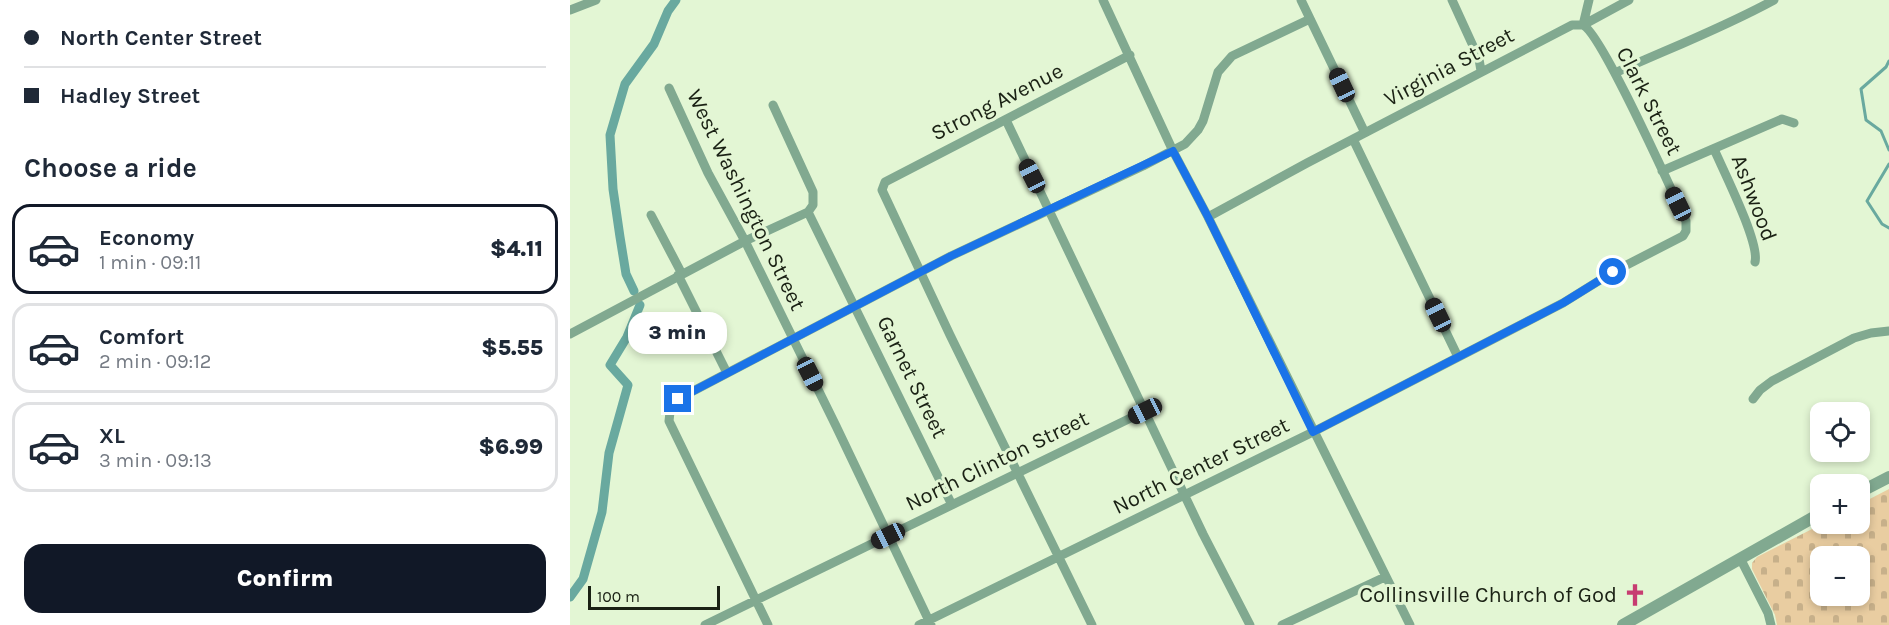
<!DOCTYPE html>
<html lang="en">
<head>
<meta charset="utf-8">
<style>
  body { margin:0; font-family:Karla,sans-serif; background:#f6f6f7; color:#1f2937; height:100vh; display:flex; flex-direction:column; font-size:22px; white-space:nowrap }
  * { box-sizing:border-box; margin:0 }
  p { font-size:20px; color:#747a83 }
  .icon { flex:none; width:33px; height:33px; fill:none; stroke:currentColor; stroke-width:2; stroke-linecap:round; stroke-linejoin:round }
  .map { position:relative; flex:1; overflow:hidden }
  .sheet { display:flex; flex-direction:column; background:#fff; width:570px }
  .sheet>* { flex:none }
  .banner { display:grid; align-content:center; height:132px; padding:0 24px; background:#fff }
  .controls { position:absolute; left:1240px; top:402px; display:grid; gap:12px }
  .controls a { display:grid; place-items:center; width:60px; height:60px; border-radius:12px; background:#fff; box-shadow:0 3px 9px #0003; font-size:30px }
  .scale { position:absolute; left:18px; bottom:15px; width:132px; box-sizing:border-box; padding-left:6px; border:3px solid #1a2114; border-top:0; font-size:16px; line-height:21px; white-space:nowrap; color:#1a2114; -webkit-text-stroke:4px #e3f6d4; paint-order:stroke }
  .end { position:absolute; width:27px; height:27px; margin:-14px; border:8px solid #1a73e8; background:#fff; box-shadow:0 0 0 3px #fff }
  .from { border-radius:50% }
  .bubble { position:absolute; height:42px; border-radius:18px; background:#fff; box-shadow:0 3px 9px #0003; font-size:20px; font-weight:800; line-height:42px; text-align:center }
  .car { position:absolute; width:18px; height:36px; margin:-18px -9px; border-radius:8px; box-shadow:0 0 4px 2px #0007; background:linear-gradient(#222 24%,#8ab4d8 0 40%,#222 0 76%,#8ab4d8 0 86%,#222 0) }
  .banner b { display:flex; align-items:center; gap:21px; height:57px; font-size:22px }
  .banner b+b { border-top:2px solid #e0e1e3 }
  .banner i { width:15px; height:15px; background:#1f2937 }
  ul { padding:0; list-style:none }
  li { display:flex; align-items:center; gap:18px; height:90px; margin:0 12px 9px; padding:0 12px; border:3px solid #e0e1e3; border-radius:18px }
  li div { flex:1 }
  li b { display:block; font-size:22px }
  li em { font-style:normal; font-weight:800 }
  li.current { border-color:#111827 }
  li>.icon { width:54px; height:54px; stroke-width:1.5 }
  h2 { padding:0 24px; font-size:27px; line-height:72px }
  .button { display:flex; gap:12px; margin-top:auto; padding:12px 24px }
  .button a { flex:1; height:69px; border-radius:18px; background:#111827; color:#fff; font-size:24px; font-weight:800; line-height:69px; text-align:center }
  main { display:flex; flex:1; min-height:0 }
  .map>svg:first-child { display:block }
  .cemetery { fill:url(#cemetery-stones); fill-rule:evenodd }
  .lines { fill:none; stroke-linecap:round; stroke-linejoin:round }
  .stream { stroke:#69a99f; stroke-width:3 }
  .canal { stroke:#69a99f; stroke-width:9 }
  .minor { stroke:#81a990; stroke-width:9 }
  .tertiary { stroke:#81a990; stroke-width:12 }
  .route { stroke:#1a73e8; stroke-width:8 }
  .labels { text-anchor:middle; dominant-baseline:central; stroke-width:6; stroke-linejoin:round; paint-order:stroke }
  .street-label { font-size:22px; fill:#1a2114; stroke:#e3f6d4 }
  .poi-label { font-size:22px; fill:#1a2114; stroke:#e3f6d4; text-anchor:end }
</style>
</head>
<body>
<main>
<section class="sheet">
<div class="banner">
<b><i class="from"></i>North Center Street</b>
<b><i></i>Hadley Street</b>
</div>
<h2>Choose a ride</h2>
<ul>
<li class="current"><svg class="icon" aria-label="car" viewBox="0 0 24 24"><path d="M5 17H2v-5l4-1 3-4h7l3 4 3 1v5h-3M9 17h6M6 11h13"/><circle cx="7" cy="17" r="2"/><circle cx="17" cy="17" r="2"/></svg><div><b>Economy</b><p>1 min · 09:11</p></div><em>$4.11</em></li>
<li><svg class="icon" aria-label="car" viewBox="0 0 24 24"><path d="M5 17H2v-5l4-1 3-4h7l3 4 3 1v5h-3M9 17h6M6 11h13"/><circle cx="7" cy="17" r="2"/><circle cx="17" cy="17" r="2"/></svg><div><b>Comfort</b><p>2 min · 09:12</p></div><em>$5.55</em></li>
<li><svg class="icon" aria-label="car" viewBox="0 0 24 24"><path d="M5 17H2v-5l4-1 3-4h7l3 4 3 1v5h-3M9 17h6M6 11h13"/><circle cx="7" cy="17" r="2"/><circle cx="17" cy="17" r="2"/></svg><div><b>XL</b><p>3 min · 09:13</p></div><em>$6.99</em></li>
</ul>
<div class="button"><a>Confirm</a></div>
</section>
<div class="map">
<svg width="1319" height="625" viewBox="0 0 1319 625">
  <defs>
    <pattern id="cemetery-stones" width="16" height="16" patternUnits="userSpaceOnUse" patternTransform="scale(1.5)"><rect width="16" height="16" fill="#e9cda1"/><path d="M2 7V4a2 2 0 0 1 4 0v3zM10 15v-3a2 2 0 0 1 4 0v3z" fill="#c7b08a"/></pattern>
  </defs>
  <rect width="100%" height="100%" fill="#e3f6d4"/>
  <path class="cemetery" d="M1319,489V625H1207L1205,615L1182,569V563L1187,557L1252,524H1290V504ZM1251,556H1290V596H1251Z"/>
  <g class="lines">
    <path class="stream" d="M1319,61L1316,67L1291,89L1296,120L1311,131L1319,150
      M1319,164L1297,201L1312,224L1319,228"/>
    <path class="canal" d="M64,291L56,274L50,237L43,189L40,135L55,84L84,44L98,11L106,0
      M0,597L13,579L32,512L39,453L58,385L40,365L57,337L70,305"/>
    <path class="minor" d="M533,0L603,151L638,217L840,625
      M731,0L795,133
      M882,0L909,59L911,71
      M0,10L26,0
      M1013,25L1059,0
      M1013,25L1019,0
      M1045,73C1098,49 1153,28 1204,0
      M99,88L138,173L175,241L266,426L361,625
      M203,105L243,192V205L238,212L382,505
      M436,120L633,534L680,625
      M783,139L888,357
      M1144,149C1153,170 1190,243 1185,262
      M1092,171L1212,119L1224,123
      M81,215L112,274
      M638,217L737,163L1002,25H1013
      M108,275L157,373
      M0,334L175,241L238,212
      M1183,399L1190,390L1202,381L1284,338L1301,333L1319,331
      M1170,558L1198,613L1201,625
      M135,625L575,411
      M198,625L99,421L100,412L108,399L381,256L573,166L615,144L628,130L633,121L648,72L662,56L740,19
      M349,625L743,432L993,303L1043,272L1113,236L1116,231V221C1102,192 1032,34 1013,25
      M522,625L380,335L312,190L315,182L560,55
      M712,625L815,577"/>
    <path class="tertiary" d="M1290,492L1319,477
      M1053,625L1251,513"/>
  </g>
  <g class="lines">
    <path class="route" d="M108,399L381,256L603,151L638,217L743,432L993,303L1043,272"/>
  </g>
  <defs>
    <g id="church-bare" transform="scale(1.8)"><path d="M-1.2-6h2.4v3.5h3.3v2.4h-3.3V6h-2.4V-.1h-3.3v-2.4h3.3Z" fill="#c73c71" stroke="#e3f6d4" stroke-width="2.5" paint-order="stroke"/></g>
  </defs>
  <g fill-rule="evenodd">
    <use href="#church-bare" x="1065" y="595"/>
  </g>
  <g class="labels">
    <g class="street-label">
      <text transform="translate(879 67) rotate(-28)">Virginia Street</text>
      <text transform="translate(1079 101) rotate(63)">Clark Street</text>
      <text transform="translate(427 102) rotate(-27)">Strong Avenue</text>
      <text transform="translate(1184 198) rotate(69)">Ashwood</text>
      <text transform="translate(176 200) rotate(64)">West Washington Street</text>
      <text transform="translate(342 377) rotate(64)">Garnet Street</text>
      <text transform="translate(427 461) rotate(-26)">North Clinton Street</text>
      <text transform="translate(631 466) rotate(-26)">North Center Street</text>
    </g>
    <g class="poi-label">
      <text x="1047" y="595">Collinsville Church of God</text>
    </g>
  </g>
</svg>
<div class="controls">
<a><svg class="icon" aria-label="locate" viewBox="0 0 24 24"><circle cx="12" cy="12" r="6"/><path d="M12 2v4M12 18v4M2 12h4M18 12h4"/></svg></a>
<a>+</a>
<a>−</a>
</div>
<div class="scale">100 m</div>
<i class="end from" style="left:1043px;top:272px"></i>
<i class="end" style="left:108px;top:399px"></i>
<div class="bubble" style="left:58px;top:312px;width:99px">3 min</div>
<i class="car" style="left:772px;top:85px;rotate:335deg"></i>
<i class="car" style="left:462px;top:176px;rotate:333deg"></i>
<i class="car" style="left:1108px;top:204px;rotate:334deg"></i>
<i class="car" style="left:868px;top:315px;rotate:334deg"></i>
<i class="car" style="left:240px;top:374px;rotate:153deg"></i>
<i class="car" style="left:575px;top:411px;rotate:244deg"></i>
<i class="car" style="left:318px;top:536px;rotate:244deg"></i>
</div>
</main>
</body>
</html>
